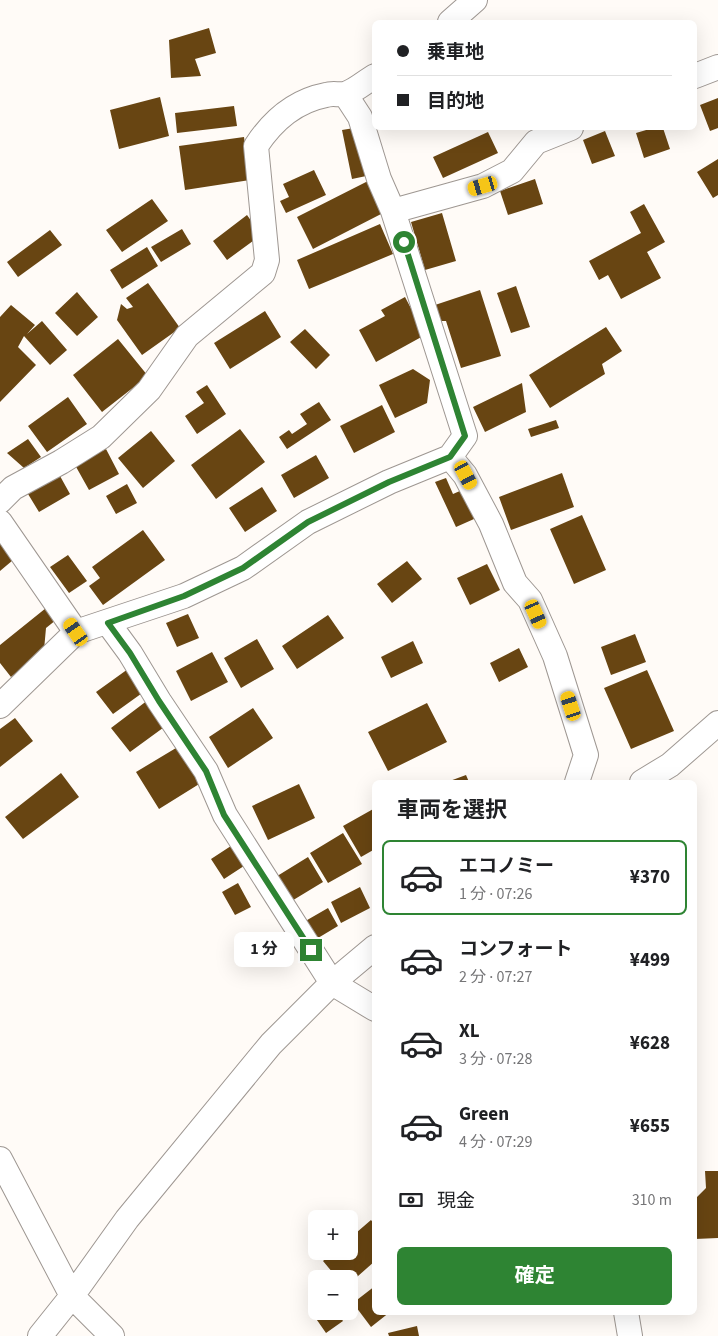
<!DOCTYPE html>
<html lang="ja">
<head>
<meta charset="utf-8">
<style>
  body { margin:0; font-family:"Source Sans 3","Noto Sans JP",sans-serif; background:#f6f6f6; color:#202124; height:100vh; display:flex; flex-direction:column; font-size:19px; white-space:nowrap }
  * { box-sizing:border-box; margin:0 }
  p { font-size:16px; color:#757577 }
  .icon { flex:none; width:28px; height:28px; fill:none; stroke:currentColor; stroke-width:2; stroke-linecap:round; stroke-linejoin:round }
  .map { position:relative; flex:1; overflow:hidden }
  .details { position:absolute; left:372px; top:780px; width:325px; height:535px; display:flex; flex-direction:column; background:#fff; border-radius:8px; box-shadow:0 5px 20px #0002 }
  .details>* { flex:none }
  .guide { position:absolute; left:372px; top:20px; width:325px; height:110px; border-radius:8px; box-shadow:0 5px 20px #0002; display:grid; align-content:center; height:110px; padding:0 25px; background:#fff }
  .controls { position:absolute; left:308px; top:1210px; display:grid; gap:10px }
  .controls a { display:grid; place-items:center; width:50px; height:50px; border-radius:8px; background:#fff; box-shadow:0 5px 20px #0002; font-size:25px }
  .end { position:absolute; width:22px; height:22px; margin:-11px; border:6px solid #2e8433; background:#fff; box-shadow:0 0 0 2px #fff }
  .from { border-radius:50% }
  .bubble { position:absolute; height:35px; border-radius:8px; background:#fff; box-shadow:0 5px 20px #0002; font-size:16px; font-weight:700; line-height:35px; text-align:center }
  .car { position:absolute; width:15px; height:30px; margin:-15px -8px; border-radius:6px; box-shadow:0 0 4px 1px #0007; background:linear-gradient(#f5c518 24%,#345 0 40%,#f5c518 0 76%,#345 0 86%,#f5c518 0) }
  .guide b { display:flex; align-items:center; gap:18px; height:48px; font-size:19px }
  .guide b+b { border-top:1px solid #e0e0e0 }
  .guide i { width:12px; height:12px; background:#202124 }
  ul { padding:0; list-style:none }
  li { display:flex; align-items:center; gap:15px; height:75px; margin:0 10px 8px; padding:0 15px; border:2px solid transparent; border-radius:8px }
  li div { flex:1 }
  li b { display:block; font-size:19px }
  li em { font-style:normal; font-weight:700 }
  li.on { border-color:#2e8433 }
  li>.icon { width:45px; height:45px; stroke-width:1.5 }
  h2 { padding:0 25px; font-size:22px; line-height:60px }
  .pay { display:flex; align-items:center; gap:12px; height:55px; padding:0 25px; font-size:19px }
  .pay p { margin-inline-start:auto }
  .cta { display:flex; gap:10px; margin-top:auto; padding:10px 25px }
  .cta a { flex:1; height:58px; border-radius:8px; background:#2e8433; color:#fff; font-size:20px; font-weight:700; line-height:58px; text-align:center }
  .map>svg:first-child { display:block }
  .building { fill:#684512 }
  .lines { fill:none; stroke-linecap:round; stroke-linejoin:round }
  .minor-casing { stroke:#9e9792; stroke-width:26 }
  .minor { stroke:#fff; stroke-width:24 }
  .route { stroke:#2e8433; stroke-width:6 }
</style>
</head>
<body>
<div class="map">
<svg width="718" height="1336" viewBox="0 0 718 1336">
  <rect width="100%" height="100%" fill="#fffbf7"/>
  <path class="building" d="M209,28L216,53L195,59L201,76L171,78L169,40Z
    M160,97L169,136L119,149L110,110Z
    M718,98V128L710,131L700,105Z
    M234,106L237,126L177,133L175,113Z
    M360,127L371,175L352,179L342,130Z
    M653,128H663L670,149L644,158L636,133Z
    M605,131L615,156L592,164L583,140Z
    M488,132L498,153L443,178L433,157Z
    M244,137L250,180L185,190L179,146Z
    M718,159V195L713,198L697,172Z
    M314,170L326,195L286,213L280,201L289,197L283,184Z
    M535,179L543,204L508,215L500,191Z
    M368,181L383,213L313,249L297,217Z
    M152,199L168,221L122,252L106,230Z
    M644,204L665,242L647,252L661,278L621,299L608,275L599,280L589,261L641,233L630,212Z
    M442,213L456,261L425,270L411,222Z
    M247,215L261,235L227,260L213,241Z
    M380,224L393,254L309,289L297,260Z
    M182,229L191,244L161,262L151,247Z
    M50,230L62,245L18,277L7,262Z
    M147,247L158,266L122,289L110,270Z
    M148,283L180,328L142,355L117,320L121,304L127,309L133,307L126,298Z
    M516,286L530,327L511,333L497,293Z
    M480,290L501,356L461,368L446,321H437L432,306Z
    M77,292L98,317L77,336L55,313Z
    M405,297L425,335L376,362L359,330L385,316L381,310Z
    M11,305L35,325L27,334L42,321L67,350L50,365L24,336L18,347L36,365L0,402V317Z
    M265,311L281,337L230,369L214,343Z
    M606,327L622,351L602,364L605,374L550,408L529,375Z
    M305,329L330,355L316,369L290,342Z
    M118,339L148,376L102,412L73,375Z
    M413,369L430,380L427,403L395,418L379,385Z
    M522,383L526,412L485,432L473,407Z
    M207,385L226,414L197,434L185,416L204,403L196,392Z
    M68,397L87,424L47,452L28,426Z
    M319,402L331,420L287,449L279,437L289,430L292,434L307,424L300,414Z
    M382,405L395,432L354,453L340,426Z
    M556,420L559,428L531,437L528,429Z
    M240,429L265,462L216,499L191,465Z
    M151,431L175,461L143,488L118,458Z
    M28,439L41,457L24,468L7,453Z
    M106,449L119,474L89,490L75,465Z
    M316,455L329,478L294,498L281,475Z
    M562,473L574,507L511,530L499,497Z
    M60,476L70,494L39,512L28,494Z
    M446,478L453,494L469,487L483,515L456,527L435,482Z
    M127,484L137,503L116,514L106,496Z
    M262,487L277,511L245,532L229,508Z
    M582,515L606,570L574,584L550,529Z
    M143,530L165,560L103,605L89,586L100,578L92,567Z
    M0,532L19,555L0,571Z
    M68,555L87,581L69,593L50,567Z
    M407,561L422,579L392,603L377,584Z
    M487,564L500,590L470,605L457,578Z
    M46,608L56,620L46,628L44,650L11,677L0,663V645Z
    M188,614L199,638L177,647L166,623Z
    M328,615L344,638L297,669L282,646Z
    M635,634L646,662L611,675L601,647Z
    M257,639L274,669L241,688L224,658Z
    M413,641L423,663L391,678L381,657Z
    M519,648L528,667L499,682L490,663Z
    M212,652L228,682L191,701L176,671Z
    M128,669L145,691L113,714L96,692Z
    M647,670L674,731L631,749L604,688Z
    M148,700L167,725L130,752L111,728Z
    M427,703L447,742L388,771L368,732Z
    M253,708L273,738L228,768L209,737Z
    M15,718L33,741L0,767V729Z
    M181,745L204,781L159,809L136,772Z
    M61,773L79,797L23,839L5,817Z
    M466,775L469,782H447Z
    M299,784L315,818L268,840L252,806Z
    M375,808V849L361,857L343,826Z
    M343,833L362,864L328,883L310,853Z
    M234,844L247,864L224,879L211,859Z
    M308,857L323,882L290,902L274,878Z
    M238,883L251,907L235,915L222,892Z
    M360,887L370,908L341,923L331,902Z
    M328,908L338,926L313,941L302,923Z
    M705,1171H718V1238L695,1239V1199L706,1188Z
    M371,1220L375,1225V1261L349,1284V1279H338L323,1261L334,1251H349V1239Z
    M375,1286V1312H390L371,1327L353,1303Z
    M316,1306V1311H336L343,1321L326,1333L310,1310Z
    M417,1326L419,1336H389L388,1333Z"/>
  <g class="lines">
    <g class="minor-casing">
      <path id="minor" d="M450,22L475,0
        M695,76L718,67
        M345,94L360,117L379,179L393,211
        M450,457L465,475L491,524L515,583L530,600L555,656L586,755L577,782
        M0,501L13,488L61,462L101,437L149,390L187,336L263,273L267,260L256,146C273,120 295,101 326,95C332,93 339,95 345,94C355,91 366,81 375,76
        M0,522L76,632
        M108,623L130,653L159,701L206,771L225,815L332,983L375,1009
        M0,706L76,632L184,596L243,568L308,522L389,482L450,457L465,436L393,211L483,186L512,171L536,142L571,128
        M642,782L670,765L718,723
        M0,1159L72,1296L112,1336
        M626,1312L630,1336
        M40,1336L72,1296L127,1219L271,1044L332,983L375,947"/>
    </g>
    <use href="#minor" class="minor"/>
  </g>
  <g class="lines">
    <path class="route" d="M311,950L224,815L206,771L159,701L130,653L108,623L184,596L243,568L308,522L389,482L450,457L465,436L404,242"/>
  </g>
</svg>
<div class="controls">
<a>+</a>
<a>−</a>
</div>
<i class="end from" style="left:404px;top:242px"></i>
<i class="end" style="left:311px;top:950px"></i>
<div class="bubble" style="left:234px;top:932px;width:60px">1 分</div>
<i class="car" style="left:483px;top:186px;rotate:254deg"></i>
<i class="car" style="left:466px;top:475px;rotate:152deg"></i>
<i class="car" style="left:536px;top:614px;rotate:156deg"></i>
<i class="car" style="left:76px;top:632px;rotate:325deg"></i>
<i class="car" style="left:571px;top:706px;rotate:342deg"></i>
<div class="guide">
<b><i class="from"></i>乗車地</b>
<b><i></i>目的地</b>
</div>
<section class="details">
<h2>車両を選択</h2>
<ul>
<li class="on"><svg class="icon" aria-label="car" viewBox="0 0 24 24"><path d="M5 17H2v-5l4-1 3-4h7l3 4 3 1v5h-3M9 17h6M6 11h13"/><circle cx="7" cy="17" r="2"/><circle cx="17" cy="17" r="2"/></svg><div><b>エコノミー</b><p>1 分 · 07:26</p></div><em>¥370</em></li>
<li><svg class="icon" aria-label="car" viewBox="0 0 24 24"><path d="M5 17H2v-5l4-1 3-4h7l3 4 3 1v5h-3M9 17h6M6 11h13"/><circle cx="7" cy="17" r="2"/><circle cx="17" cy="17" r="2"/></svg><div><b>コンフォート</b><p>2 分 · 07:27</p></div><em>¥499</em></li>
<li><svg class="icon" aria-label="car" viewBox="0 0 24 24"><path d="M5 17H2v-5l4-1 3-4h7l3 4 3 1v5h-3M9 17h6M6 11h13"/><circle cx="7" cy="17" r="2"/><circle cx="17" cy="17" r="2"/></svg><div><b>XL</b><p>3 分 · 07:28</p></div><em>¥628</em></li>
<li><svg class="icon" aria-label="car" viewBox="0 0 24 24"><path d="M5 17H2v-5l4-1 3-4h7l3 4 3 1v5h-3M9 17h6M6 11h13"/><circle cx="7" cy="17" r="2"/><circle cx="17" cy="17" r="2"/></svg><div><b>Green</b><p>4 分 · 07:29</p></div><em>¥655</em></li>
</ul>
<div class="pay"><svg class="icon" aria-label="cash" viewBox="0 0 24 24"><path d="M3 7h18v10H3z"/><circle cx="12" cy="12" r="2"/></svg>現金<p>310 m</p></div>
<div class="cta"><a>確定</a></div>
</section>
</div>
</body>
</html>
